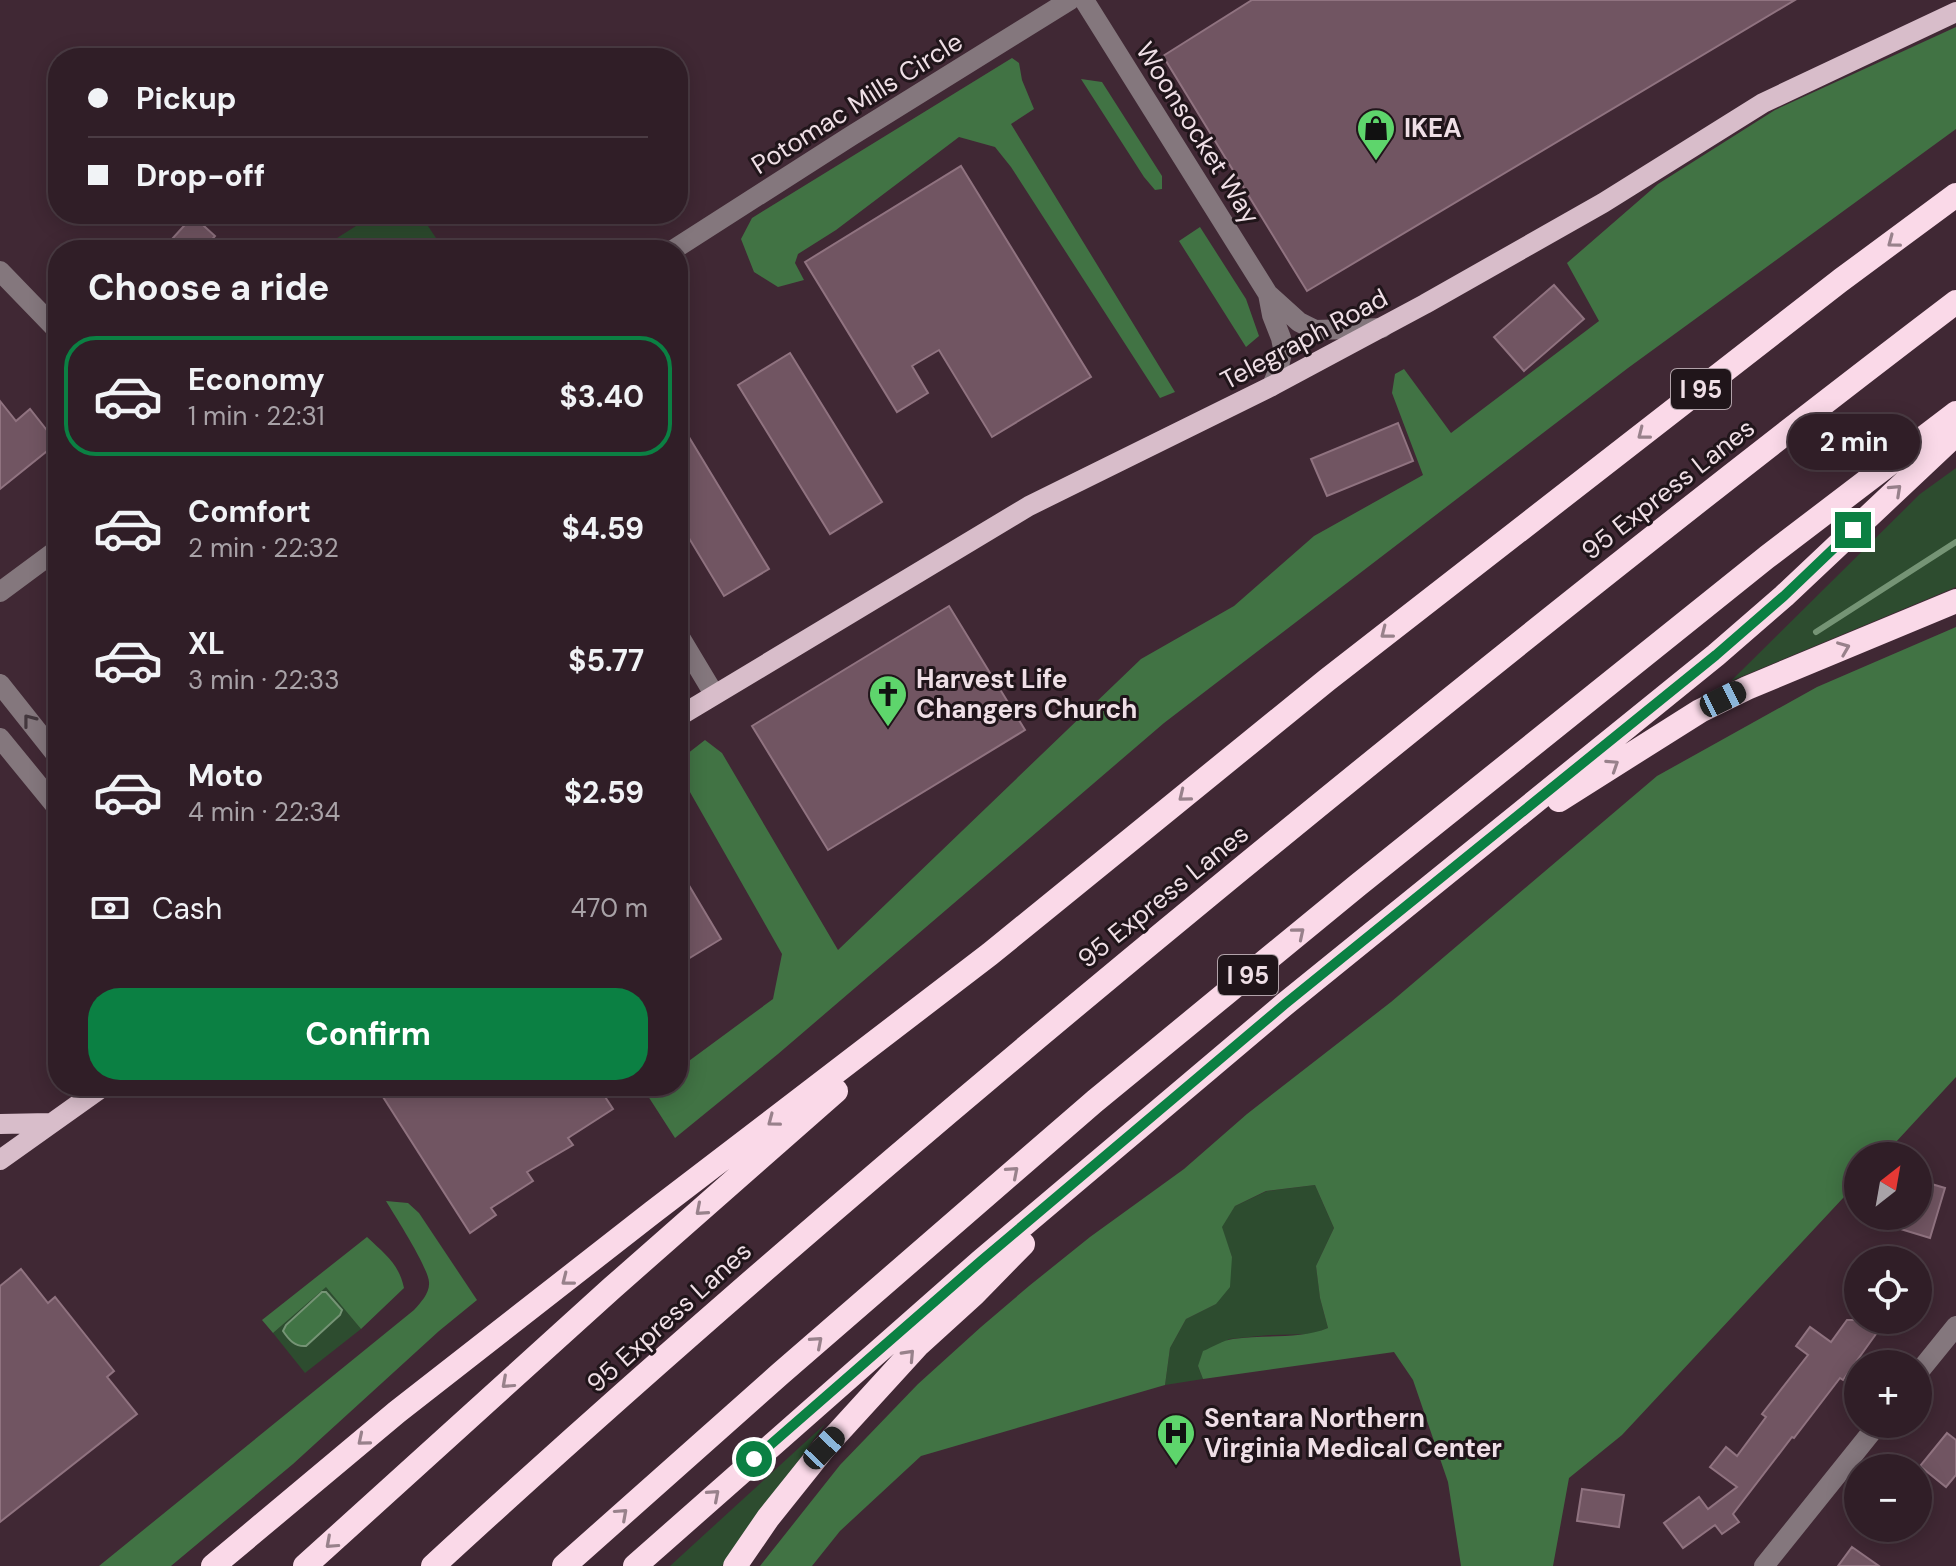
<!DOCTYPE html>
<html lang="en">
<head>
<meta charset="utf-8">
<style>
  body { margin:0; font-family:"DM Sans",sans-serif; background:#38272f; color:#f1f3f6; height:100vh; display:flex; flex-direction:column; font-size:30px; white-space:nowrap }
  * { box-sizing:border-box; margin:0 }
  p { font-size:26px; color:#a8a2a7 }
  .icon { flex:none; width:44px; height:44px; fill:none; stroke:currentColor; stroke-width:2; stroke-linecap:round; stroke-linejoin:round }
  .map { position:relative; flex:1; overflow:hidden }
  .drawer { position:absolute; left:48px; top:240px; width:640px; height:856px; display:flex; flex-direction:column; background:#301e27; border-radius:32px; box-shadow:0 4px 20px #0003,0 0 0 2px #4b3c44 }
  .drawer>* { flex:none }
  .guide { position:absolute; left:48px; top:48px; width:640px; height:176px; border-radius:32px; box-shadow:0 4px 20px #0003,0 0 0 2px #4b3c44; display:grid; align-content:center; height:176px; padding:0 40px; background:#301e27 }
  .needle { width:52px; rotate:31deg }
  .buttons { position:absolute; left:1844px; top:1142px; display:grid; gap:16px }
  .buttons a { display:grid; place-items:center; width:88px; height:88px; border-radius:50%; background:#301e27; box-shadow:0 4px 20px #0003,0 0 0 2px #4b3c44; font-size:40px }
  .end { position:absolute; width:36px; height:36px; margin:-18px; border:10px solid #0b8043; background:#fff; box-shadow:0 0 0 4px #fff }
  .from { border-radius:50% }
  .bubble { position:absolute; height:56px; border-radius:28px; background:#301e27; box-shadow:0 4px 20px #0003,0 0 0 2px #4b3c44; font-size:26px; font-weight:700; line-height:56px; text-align:center }
  .car { position:absolute; width:24px; height:48px; margin:-24px -12px; border-radius:10px; box-shadow:0 0 6px 2px #0007; background:linear-gradient(#222 24%,#8ab4d8 0 40%,#222 0 76%,#8ab4d8 0 86%,#222 0) }
  .guide b { display:flex; align-items:center; gap:28px; height:76px; font-size:30px }
  .guide b+b { border-top:2px solid #4b3c44 }
  .guide i { width:20px; height:20px; background:#f1f3f6 }
  ul { padding:0; list-style:none }
  li { display:flex; align-items:center; gap:24px; height:120px; margin:0 16px 12px; padding:0 24px; border:4px solid transparent; border-radius:32px }
  li div { flex:1 }
  li b { display:block; font-size:30px }
  li em { font-style:normal; font-weight:700 }
  li.current { border-color:#0b8043 }
  li>.icon { width:72px; height:72px; stroke-width:1.5 }
  h2 { padding:0 40px; font-size:36px; line-height:96px }
  .pay { display:flex; align-items:center; gap:20px; height:88px; padding:0 40px; font-size:30px }
  .pay p { margin-inline-start:auto }
  .button { display:flex; gap:16px; margin-top:auto; padding:16px 40px }
  .button a { flex:1; height:92px; border-radius:32px; background:#0b8043; color:#fff; font-size:32px; font-weight:700; line-height:92px; text-align:center }
  .map>svg:first-child { display:block }
  .green { fill:#2d4c2f }
  .forest { fill:#417344 }
  .water { fill:#417445; stroke:#759475; stroke-width:2 }
  .lines { fill:none; stroke-linecap:round; stroke-linejoin:round }
  .stream { stroke:#759475; stroke-width:6 }
  .building { fill:#715562; stroke:#907380; stroke-width:2 }
  .minor { stroke:#84777d; stroke-width:20 }
  .major { stroke:#d8bdca; stroke-width:20 }
  .highway { stroke:#fad9e8; stroke-width:24 }
  .oneway { stroke:#98818b }
  .oneway2 { stroke:#43373d }
  .route { stroke:#0b8043; stroke-width:10 }
  .labels { text-anchor:middle; dominant-baseline:central; stroke-width:6; stroke-linejoin:round; paint-order:stroke }
  .shield { fill:#20151a; stroke:#b1a2a9; stroke-width:2 }
  .shield-label { font-size:24px; font-weight:bold; fill:#efdfe6 }
  .street-label { font-size:26px; fill:#efdfe6; stroke:#20151a }
  .poi-label { font-size:26px; font-weight:bold; fill:#efdfe6; stroke:#20151a; text-anchor:start }
</style>
</head>
<body>
<div class="map">
<svg width="1956" height="1566" viewBox="0 0 1956 1566">
  <rect width="100%" height="100%" fill="#402834"/>
  <path class="green" d="M375,214H420L444,250H318Z
    M1956,468V587L1731,681L1920,494Z
    M1315,1185L1334,1228L1316,1266L1320,1298L1328,1328L1313,1334L1269,1335L1229,1339L1198,1366L1203,1379L1165,1385L1170,1348L1186,1319L1216,1304L1232,1257L1221,1227L1235,1206L1267,1191Z
    M326,1286L361,1329L305,1373L273,1333Z
    M825,1424L722,1566H670Z"/>
  <path class="forest" d="M1956,27V129L1628,368L1164,723L778,1054L675,1138L646,1093L655,1086H678V1069L773,999L782,954L678,771V761L705,740L722,753L838,950L1141,659L1234,606L1314,536L1423,475L1392,393L1395,374L1404,369L1451,433L1599,321L1567,263L1658,184L1775,110Z
    M1012,58L1019,63L1022,80L1034,109L1011,124L1175,392L1160,398L1011,167L995,147L959,137L836,230L798,254L795,263L804,280L778,287L754,272L741,239L752,218Z
    M1081,79L1102,82L1162,176V189L1155,190L1144,177Z
    M1200,227L1246,299L1259,336L1246,347L1179,241Z
    M1956,627V1077L1883,1156H1858V1182L1622,1435L1569,1478L1553,1566H1461L1448,1482L1413,1380L1394,1352L1203,1379L1198,1366L1203,1351C1213,1347 1223,1340 1233,1339C1263,1334 1300,1340 1328,1328L1320,1298L1316,1266L1334,1228L1315,1185L1266,1191L1235,1206L1222,1227L1232,1257L1230,1287L1216,1304L1186,1319L1170,1348L1165,1385L921,1456L840,1531L812,1566H760L840,1465L918,1384L981,1327L1029,1286L1090,1237L1184,1169L1247,1114L1391,1002L1657,776L1817,687Z
    M386,1201L408,1203L419,1213L477,1300L439,1331L293,1464L171,1566H99L414,1310C421,1302 430,1293 429,1282C428,1267 395,1216 386,1201Z
    M367,1237C385,1254 399,1264 404,1288L361,1329L326,1287L273,1333L262,1320Z"/>
  <path class="water" d="M322,1292H326L342,1310L340,1315L306,1346C295,1347 289,1340 283,1331L286,1325Z"/>
  <g class="lines">
    <path class="stream" d="M1816,632L1956,542"/>
  </g>
  <path class="building" d="M1252,0H1795L1307,291L1163,56Z
    M961,166L1091,377L992,437L939,350L912,366L928,393L897,412L805,262Z
    M193,216L215,236L203,250H162Z
    M1554,285L1584,319L1524,371L1494,337Z
    M790,353L882,502L830,534L738,385Z
    M0,401L16,421L30,409L57,443L0,489Z
    M678,419L769,569L724,596L678,520Z
    M1398,423L1413,461L1327,496L1311,459Z
    M949,606L1025,730L828,850L752,726Z
    M678,867L721,939L678,965Z
    M376,1086H598L613,1109L568,1138L573,1145L527,1172L533,1181L491,1208L496,1215L470,1233Z
    M1918,1180L1945,1188L1930,1238L1871,1220L1872,1216H1918Z
    M21,1269L48,1303L55,1297L114,1371L107,1377L137,1414L0,1522V1286Z
    M1847,1320H1886L1843,1380L1840,1378L1794,1438L1792,1437L1733,1514L1739,1522L1722,1534L1715,1525L1683,1548L1664,1523L1699,1497L1708,1509L1737,1487L1710,1467L1726,1447L1737,1456L1766,1417L1762,1414L1808,1355L1796,1346L1810,1327L1831,1342Z
    M1947,1433L1956,1440V1475L1946,1487L1920,1466Z
    M1582,1489L1624,1495L1619,1527L1577,1521Z
    M1852,1547L1879,1566H1838Z"/>
  <g class="lines">
    <path class="minor" d="M1084,0L1268,294L1299,322L1315,330L1382,328
      M673,250L851,136L1070,0
      M0,271L58,331
      M1268,294L1272,315L1281,338L1283,348L1278,371L1272,386
      M0,592L58,549
      M678,634L714,694
      M0,684L58,757
      M0,738L58,809
      M1918,1373L1956,1326
      M1764,1566L1878,1424"/>
    <path class="major" d="M678,717L1029,506L1272,386L1425,304L1603,203L1763,103L1956,12
      M0,1124L50,1123
      M0,1160L104,1086"/>
    <path class="highway" d="M1559,800L1700,711L1747,688L1956,601
      M213,1566L397,1412L653,1212L990,954L1327,680L1841,280L1956,195
      M305,1566L612,1288L836,1091
      M433,1566C684,1335 944,1113 1208,896C1454,694 1702,495 1956,302
      M564,1566L780,1374L1095,1101L1358,885L1767,557L1956,413
      M635,1566L981,1261L1285,1004L1716,655L1784,596L1956,434
      M735,1566L768,1518L824,1448L919,1344L974,1294L1023,1244"/>
  </g>
  <defs><path id="oneway-chevron" d="M-2-3.5L2.5 0L-2 3.5" fill="none" stroke-width="1.6" stroke-linecap="round" stroke-linejoin="round" transform="scale(2)"/></defs>
  <g class="oneway">
    <use href="#oneway-chevron" transform="translate(1893 242) rotate(143)"/>
    <use href="#oneway-chevron" transform="translate(1643 434) rotate(142)"/>
    <use href="#oneway-chevron" transform="translate(1896 490) rotate(-43)"/>
    <use href="#oneway-chevron" transform="translate(1386 633) rotate(142)"/>
    <use href="#oneway-chevron" transform="translate(1844 648) rotate(-22)"/>
    <use href="#oneway-chevron" transform="translate(1613 765) rotate(-33)"/>
    <use href="#oneway-chevron" transform="translate(1184 796) rotate(141)"/>
    <use href="#oneway-chevron" transform="translate(1299 933) rotate(-40)"/>
    <use href="#oneway-chevron" transform="translate(773 1121) rotate(143)"/>
    <use href="#oneway-chevron" transform="translate(1013 1172) rotate(-41)"/>
    <use href="#oneway-chevron" transform="translate(701 1210) rotate(139)"/>
    <use href="#oneway-chevron" transform="translate(567 1280) rotate(142)"/>
    <use href="#oneway-chevron" transform="translate(817 1342) rotate(-41)"/>
    <use href="#oneway-chevron" transform="translate(909 1355) rotate(-47)"/>
    <use href="#oneway-chevron" transform="translate(507 1383) rotate(138)"/>
    <use href="#oneway-chevron" transform="translate(363 1440) rotate(140)"/>
    <use href="#oneway-chevron" transform="translate(714 1495) rotate(-41)"/>
    <use href="#oneway-chevron" transform="translate(622 1514) rotate(-42)"/>
    <use href="#oneway-chevron" transform="translate(331 1543) rotate(138)"/>
  </g>
  <use class="oneway2" href="#oneway-chevron" transform="translate(29 720) rotate(-128)"/>
  <g class="lines">
    <path class="route" d="M754,1459L981,1261L1285,1004L1716,655L1784,596L1853,530"/>
  </g>
  <defs>
    <g id="shop-pin" transform="scale(2)"><path d="M0 17L-7.5 6A9.5 9.5 0 1 1 7.5 6Z" fill="#5ed56c" stroke="#20151a"/><path d="M-5-2.5h2.3a2.7 3.5 0 0 1 5.4 0H5L5.5 6h-11ZM-1.5-2.5h3a1.5 2.3 0 0 0-3 0Z" fill="#111"/></g>
    <g id="church-pin" transform="scale(2)"><path d="M0 17L-7.5 6A9.5 9.5 0 1 1 7.5 6Z" fill="#5ed56c" stroke="#20151a"/><path d="M-1.2-6h2.4v3.5h3.3v2.4h-3.3V6h-2.4V-.1h-3.3v-2.4h3.3Z" fill="#111"/></g>
    <g id="hospital-pin" transform="scale(2)"><path d="M0 17L-7.5 6A9.5 9.5 0 1 1 7.5 6Z" fill="#5ed56c" stroke="#20151a"/><path d="M-5-5h3v3.5h4V-5h3V5h-3V1.5h-4V5h-3Z" fill="#111"/></g>
  </defs>
  <g fill-rule="evenodd">
    <use href="#shop-pin" x="1376" y="128"/>
    <use href="#church-pin" x="888" y="694"/>
    <use href="#hospital-pin" x="1176" y="1433"/>
  </g>
  <g class="labels">
    <g class="shield">
      <rect x="1671" y="369" width="60" height="40" rx="6"/>
      <rect x="1218" y="955" width="60" height="40" rx="6"/>
    </g>
    <g class="shield-label">
      <text x="1701" y="389">I 95</text>
      <text x="1248" y="975">I 95</text>
    </g>
    <g class="street-label">
      <text transform="translate(857 103) rotate(-32)">Potomac Mills Circle</text>
      <text transform="translate(1198 133) rotate(58)">Woonsocket Way</text>
      <text transform="translate(1304 339) rotate(-28)">Telegraph Road</text>
      <text transform="translate(1668 489) rotate(-38)">95 Express Lanes</text>
      <text transform="translate(1163 896) rotate(-39)">95 Express Lanes</text>
      <text transform="translate(669 1317) rotate(-42)">95 Express Lanes</text>
    </g>
    <g class="poi-label">
      <text x="1404" y="128">IKEA</text>
      <text x="916" y="679">Harvest Life<tspan x="916" dy="30">Changers Church</tspan></text>
      <text x="1204" y="1418">Sentara Northern<tspan x="1204" dy="30">Virginia Medical Center</tspan></text>
    </g>
  </g>
</svg>
<div class="buttons">
<a><svg class="needle" viewBox="-14 -14 28 28"><path d="M0-13l5 13h-10z" fill="#e53935"/><path d="M0 13l5-13h-10z" fill="#a8a2a7"/></svg></a>
<a><svg class="icon" aria-label="locate" viewBox="0 0 24 24"><circle cx="12" cy="12" r="6"/><path d="M12 2v4M12 18v4M2 12h4M18 12h4"/></svg></a>
<a>+</a>
<a>−</a>
</div>
<i class="end from" style="left:754px;top:1459px"></i>
<i class="end" style="left:1853px;top:530px"></i>
<div class="bubble" style="left:1788px;top:414px;width:132px">2 min</div>
<i class="car" style="left:1723px;top:699px;rotate:64deg"></i>
<i class="car" style="left:824px;top:1448px;rotate:43deg"></i>
<div class="guide">
<b><i class="from"></i>Pickup</b>
<b><i></i>Drop-off</b>
</div>
<section class="drawer">
<h2>Choose a ride</h2>
<ul>
<li class="current"><svg class="icon" aria-label="car" viewBox="0 0 24 24"><path d="M5 17H2v-5l4-1 3-4h7l3 4 3 1v5h-3M9 17h6M6 11h13"/><circle cx="7" cy="17" r="2"/><circle cx="17" cy="17" r="2"/></svg><div><b>Economy</b><p>1 min · 22:31</p></div><em>$3.40</em></li>
<li><svg class="icon" aria-label="car" viewBox="0 0 24 24"><path d="M5 17H2v-5l4-1 3-4h7l3 4 3 1v5h-3M9 17h6M6 11h13"/><circle cx="7" cy="17" r="2"/><circle cx="17" cy="17" r="2"/></svg><div><b>Comfort</b><p>2 min · 22:32</p></div><em>$4.59</em></li>
<li><svg class="icon" aria-label="car" viewBox="0 0 24 24"><path d="M5 17H2v-5l4-1 3-4h7l3 4 3 1v5h-3M9 17h6M6 11h13"/><circle cx="7" cy="17" r="2"/><circle cx="17" cy="17" r="2"/></svg><div><b>XL</b><p>3 min · 22:33</p></div><em>$5.77</em></li>
<li><svg class="icon" aria-label="car" viewBox="0 0 24 24"><path d="M5 17H2v-5l4-1 3-4h7l3 4 3 1v5h-3M9 17h6M6 11h13"/><circle cx="7" cy="17" r="2"/><circle cx="17" cy="17" r="2"/></svg><div><b>Moto</b><p>4 min · 22:34</p></div><em>$2.59</em></li>
</ul>
<div class="pay"><svg class="icon" aria-label="cash" viewBox="0 0 24 24"><path d="M3 7h18v10H3z"/><circle cx="12" cy="12" r="2"/></svg>Cash<p>470 m</p></div>
<div class="button"><a>Confirm</a></div>
</section>
</div>
</body>
</html>
